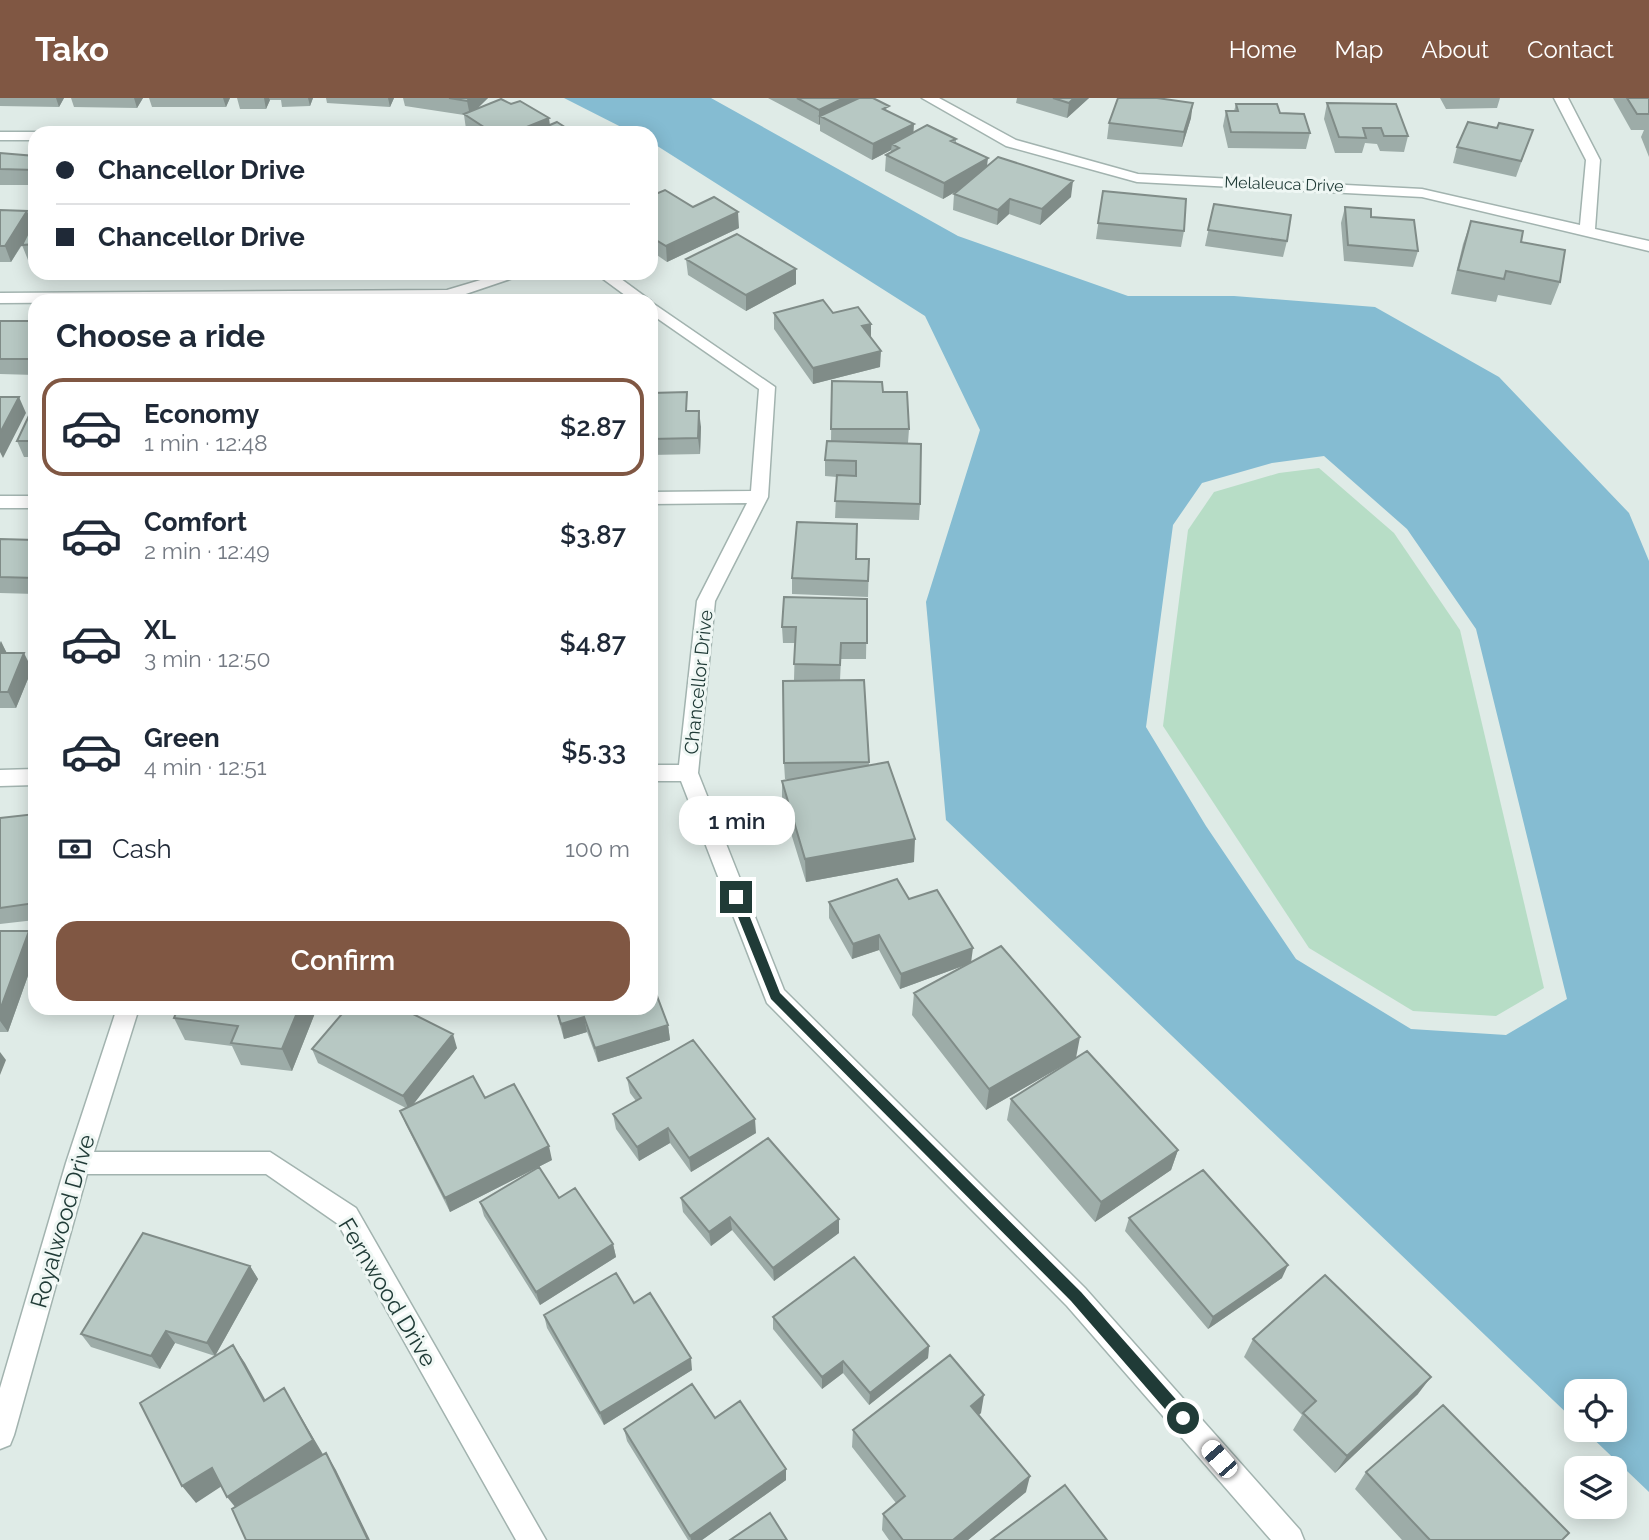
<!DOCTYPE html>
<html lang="en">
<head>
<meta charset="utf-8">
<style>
  body { margin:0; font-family:Raleway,sans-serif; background:#f2f2f3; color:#1f2937; height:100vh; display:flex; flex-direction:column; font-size:26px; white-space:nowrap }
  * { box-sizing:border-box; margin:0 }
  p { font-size:23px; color:#747a83 }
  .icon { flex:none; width:38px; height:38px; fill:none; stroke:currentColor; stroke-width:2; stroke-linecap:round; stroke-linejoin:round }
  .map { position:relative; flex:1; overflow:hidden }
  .details { position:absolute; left:28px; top:196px; width:630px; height:721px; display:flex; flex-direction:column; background:#fff; border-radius:21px; box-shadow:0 4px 18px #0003 }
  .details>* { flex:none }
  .guide { position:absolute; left:28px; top:28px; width:630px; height:154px; border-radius:21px; box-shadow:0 4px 18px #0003; display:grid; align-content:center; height:154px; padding:0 28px; background:#fff }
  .fabs { position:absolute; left:1564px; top:1281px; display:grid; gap:14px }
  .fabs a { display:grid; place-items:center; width:63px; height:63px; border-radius:14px; background:#fff; box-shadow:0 4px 18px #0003; font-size:35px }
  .end { position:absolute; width:32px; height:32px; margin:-16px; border:9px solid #203b37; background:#fff; box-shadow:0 0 0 4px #fff }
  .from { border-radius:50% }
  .bubble { position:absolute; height:49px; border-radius:21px; background:#fff; box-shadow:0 4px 18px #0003; font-size:23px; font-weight:600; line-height:49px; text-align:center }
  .car { position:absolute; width:21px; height:42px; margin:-21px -10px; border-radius:9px; box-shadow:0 0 5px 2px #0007; background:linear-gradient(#fff 24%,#345 0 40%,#fff 0 76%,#345 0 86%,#fff 0) }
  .guide b { display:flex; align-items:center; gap:24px; height:66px; font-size:26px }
  .guide b+b { border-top:2px solid #e0e1e3 }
  .guide i { width:18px; height:18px; background:#1f2937 }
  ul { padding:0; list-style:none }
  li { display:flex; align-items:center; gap:21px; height:98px; margin:0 14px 10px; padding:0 14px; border:4px solid transparent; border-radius:21px }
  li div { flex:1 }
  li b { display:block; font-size:26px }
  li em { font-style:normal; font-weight:600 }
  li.active { border-color:#805743 }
  li>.icon { width:63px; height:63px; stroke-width:1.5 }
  h2 { padding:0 28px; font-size:32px; line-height:84px }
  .pay { display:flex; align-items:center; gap:18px; height:77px; padding:0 28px; font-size:26px }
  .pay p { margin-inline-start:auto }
  .cta { display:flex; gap:14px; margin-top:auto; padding:14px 28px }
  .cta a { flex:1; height:80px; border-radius:21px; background:#805743; color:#fff; font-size:28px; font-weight:600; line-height:80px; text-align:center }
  header { display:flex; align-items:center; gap:42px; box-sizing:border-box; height:98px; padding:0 35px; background:#805743; color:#fff }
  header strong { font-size:33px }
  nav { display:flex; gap:38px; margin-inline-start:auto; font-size:24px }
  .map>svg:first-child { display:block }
  .green { fill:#b7ddc6 }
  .water { fill:#85bcd2; fill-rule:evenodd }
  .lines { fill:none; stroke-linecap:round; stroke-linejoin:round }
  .minor-casing { stroke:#a2b3af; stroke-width:3 }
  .minor { fill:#fff; fill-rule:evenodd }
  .wall { fill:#9daca8 }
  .shaded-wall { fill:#808c88 }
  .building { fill:#b7c8c3; stroke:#808c88; stroke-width:2 }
  .route { fill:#203b37 }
  .labels { text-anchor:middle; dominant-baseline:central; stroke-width:6; stroke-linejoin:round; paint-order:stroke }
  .far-street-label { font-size:16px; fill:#203b37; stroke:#eff7f4 }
  .street-label { font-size:19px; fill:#203b37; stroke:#eff7f4 }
  .near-street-label { font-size:23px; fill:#203b37; stroke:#eff7f4 }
</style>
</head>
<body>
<header>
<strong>Tako</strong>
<nav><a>Home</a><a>Map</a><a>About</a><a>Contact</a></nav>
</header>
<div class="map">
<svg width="1649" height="1442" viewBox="0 0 1649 1442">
  <rect width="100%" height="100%" fill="#dfebe7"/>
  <path class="green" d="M1319,370L1394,435L1460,532L1544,890L1496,918L1413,913L1309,850L1163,628L1188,432L1214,394L1279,375Z"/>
  <path class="water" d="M564,0H711L958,138L1128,198H1234L1375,209L1499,279L1629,415L1649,463V1394L1584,1332H1615V1293H1577V1325L946,722L926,504L980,332L925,218L651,44V35H633ZM1324,358L1407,431L1476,531L1567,901L1506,937L1411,931L1296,861L1206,728L1146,629L1173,427L1202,385L1272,365Z"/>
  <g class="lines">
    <g class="minor-casing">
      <path id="minor" d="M922,0H939L1016,42L1138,76L1422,91L1580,127L1586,62L1554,0H1568L1600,62L1595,131L1649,143V153L1422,99L1137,84L1006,48Z
        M0,34H35L40,35H35V42H0Z
        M504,175H528L448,202L0,205V195L447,192Z
        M595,175H613L651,203H633Z
        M651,204L775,289L768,399L715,503L698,675L784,892L1085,1190L1300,1432L1304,1442H1271L1067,1208L767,905L681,683H651V667H679L697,503L747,405L651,406V394L751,393L759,291L651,216Z
        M0,398H35V410H0Z
        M35,671V687L0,688V672Z
        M117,910H139L94,1054H270L356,1110L546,1442H516L338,1126L266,1076H87L14,1337L10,1347L0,1351V1290L66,1065Z"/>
    </g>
    <use href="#minor" class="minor"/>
  </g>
  <path class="wall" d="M0,0H64L59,9L0,8Z
    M71,0H143L137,10L74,9Z
    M149,0H230L226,9H152Z
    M237,0H313L310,8L282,9L281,2H270L266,11H240Z
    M326,0H394L390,9L327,5Z
    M403,0H488L477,10L511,6L550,27L574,35H472L466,31L464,17L405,8Z
    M768,0H873L913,35L956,41V46L987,68L1071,99L1040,127L1009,116L997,127L953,112L954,96L960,91L943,101L885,73L886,57L891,54V52L872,62L820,33V26L819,27Z
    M1017,0H1089L1067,20L1016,5Z
    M1440,0H1500L1497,10L1446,11Z
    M1613,0H1649V59L1641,39L1644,32H1631Z
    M1327,5L1408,38L1404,54L1380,53L1377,46L1365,45L1362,55H1335L1324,21Z
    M1236,6L1280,15L1310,35L1306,51L1228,50L1223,28L1226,13H1234Z
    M1191,20L1182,49L1107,41L1109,25Z
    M1497,30L1533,32L1516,79L1453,65L1457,49Z
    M0,55L35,58V87H0Z
    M651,83L653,98L693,109L739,130L667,164L651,153Z
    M1103,93L1184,133L1181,149L1096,141Z
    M1214,106L1287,143L1283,159L1205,148Z
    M1345,109L1371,119L1418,153L1413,169L1344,163L1341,125Z
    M0,112L27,113L32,127L35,125V162H28L22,147L11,164H0Z
    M1471,123L1521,144L1560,184L1551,207L1498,197L1496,204L1451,196L1463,146Z
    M686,161L796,186L746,213L688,177Z
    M774,215H833L871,226V240L880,269L813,286L774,231Z
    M0,223H35V277L0,276Z
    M832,283L883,294L909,331L908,345L920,406L919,422L835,420L837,379L825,378V362L831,343Z
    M651,295L688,313L701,329L700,356L651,357Z
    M35,309V359H24L17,343Z
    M0,441L35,442V496L0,495Z
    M856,461H869L868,499L792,496V480Z
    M867,501L866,561H841L840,582H864L869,667L914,764L806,784L782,706V683L790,681H785L784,665L826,583L794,582L795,545H783L782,529Z
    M0,543L7,555L32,571L16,610H0Z
    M35,716V822L0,826V720Z
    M909,801L971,864L1178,1052L1171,1072L1095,1124L1007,1022L1011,1001L1067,965L986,1012L912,917L914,895L968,866L900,891L879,852L852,861L829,820V804Z
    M0,833H29L35,843V858L8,934H0Z
    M178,910H317L292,973L241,967L232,948L185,942L174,920Z
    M555,910H651L668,927L670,942L598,964L587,934L564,941Z
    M457,950L412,1007L485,1000L552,1062L450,1114L406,1027L400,1013L406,1010L318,965L312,951Z
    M627,980L756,1035L691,1074L670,1045L639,1063L616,1031L613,1016L636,1003L630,995Z
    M559,1100L613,1146L616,1159L540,1207L484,1118L480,1104Z
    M681,1100L839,1121V1135L774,1183L732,1132L711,1148L683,1114Z
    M1129,1120L1282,1180L1208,1231L1125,1133Z
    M250,1168L258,1181L215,1258L175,1245L160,1271L91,1249L81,1236Z
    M634,1205L692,1272L604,1327L547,1230L544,1217Z
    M773,1219L929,1248L928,1260L869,1307L843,1275L822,1291L773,1231Z
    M1253,1241L1418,1296L1335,1375L1293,1332L1302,1317L1244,1259Z
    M981,1315L979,1317L1026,1394L968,1442H889L882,1432L883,1416L896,1405L852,1349L853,1332Z
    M715,1320L786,1382L702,1442H688L627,1343L624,1331Z
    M1366,1374L1562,1442H1402L1355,1391Z"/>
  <path class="shaded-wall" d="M56,0H64L59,9Z
    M134,0H143L137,10Z
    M223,0H230L226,9Z
    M264,0H269L270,2L266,11Z
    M308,0H313L310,8Z
    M388,0H394L390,9Z
    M470,0H488L470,18L467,3Z
    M844,0H859L820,18V26L819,27V12Z
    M1074,0H1089L1067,20L1069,5Z
    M1193,5L1191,20L1182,49L1184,34Z
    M549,20L551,35H512Z
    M914,26L913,42L892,46L891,52L872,62L873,46Z
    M988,60L986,76L943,101L944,85Z
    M1073,83L1071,99L1040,127L1042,111Z
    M1010,101L1009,116L997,127L998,112Z
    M27,113L33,128L11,164L5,148Z
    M738,114L739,130L667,164L666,148Z
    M796,171V186L746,213V197Z
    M871,226V242L862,228Z
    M881,253L880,269L813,286V270Z
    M19,299L26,315L3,360L0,354V335Z
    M699,313L701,329L700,356L698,340Z
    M1,543L9,560L0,563V546Z
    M24,555L32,571L16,610L8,594Z
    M915,741L914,764L806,784L805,761Z
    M29,833L35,843V858L8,934L0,923V912Z
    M879,837V852L852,861L853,846Z
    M973,850L971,865L900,891L901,876Z
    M299,910H317L292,973L282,951Z
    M584,919L587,934L564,941L561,926Z
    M668,927L670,942L598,964L595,950Z
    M453,936L457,950L409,1012L403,998Z
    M1080,939L1076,960L986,1012L989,991Z
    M0,954L6,962L0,977Z
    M755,1021L756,1035L691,1074L689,1060Z
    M668,1030L670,1045L639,1063L637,1049Z
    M549,1048L552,1062L450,1114L445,1100Z
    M1178,1052L1171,1072L1095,1124L1101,1104Z
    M730,1119L732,1132L711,1148L709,1134Z
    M839,1121V1135L774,1183L773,1170Z
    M613,1146L616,1159L540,1207L536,1194Z
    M1288,1167L1282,1180L1208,1231L1213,1219Z
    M250,1168L258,1181L215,1258L207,1245Z
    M166,1233L175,1245L160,1271L151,1258Z
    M233,1247L245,1265L276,1321L264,1303Z
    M929,1248L928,1260L869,1307L870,1295Z
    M691,1260L692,1272L604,1327L600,1315Z
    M843,1263V1275L822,1291V1279Z
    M1431,1279L1418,1296L1335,1375L1347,1358Z
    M284,1290L324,1358L240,1415L227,1399Z
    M984,1297L981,1315L968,1325L971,1308Z
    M326,1355L336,1372L370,1442H368Z
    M212,1370L225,1386L196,1405L182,1388Z
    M786,1371V1382L702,1442H691L690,1438Z
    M1030,1378L1026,1394L968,1442H953Z"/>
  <path class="building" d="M449,0H470L467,3Z
    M797,0H844L819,12Z
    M859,0H873L889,8L883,11L914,26L873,46L820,18Z
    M1053,0H1074L1069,5Z
    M1118,0H1157L1193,5L1184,34L1109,25Z
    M1627,0H1649V16H1637Z
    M501,1L511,6L520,3L549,20L512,35H493L464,16Z
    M1327,5L1396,6L1408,38H1384L1381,30H1363L1366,40L1339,39Z
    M1236,6H1277L1280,15L1304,16L1310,35L1231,34L1226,13H1238Z
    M557,24L574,35H531Z
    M1468,24L1497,30L1499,25L1533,32L1521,63L1457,49Z
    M927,27L956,41L951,43L988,60L944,85L886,57L899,50L892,46Z
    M0,55L35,58V72L0,71Z
    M998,59L1073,83L1042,111L1010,101L998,112L954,96Z
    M665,92L693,109L714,99L738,114L666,148L651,139V98Z
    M1103,93L1186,101L1184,133L1098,125Z
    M1214,106L1291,117L1287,143L1208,132Z
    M1345,109L1371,111V119L1414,122L1418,153L1348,147Z
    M0,112L27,113L5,148H0Z
    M1471,123L1523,133L1521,144L1565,152L1560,184L1506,173L1504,181L1458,172Z
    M33,125H35V146L22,147Z
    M737,136L796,171L746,197L686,161Z
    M823,202L833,215L858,209L871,226L862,228L881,253L813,270L774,215Z
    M0,223H35V261H0Z
    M832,283L882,284L883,294H907L909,331H831Z
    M687,294L686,313H699L698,340L651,341V295Z
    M0,299H19L0,335Z
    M33,309H35V343H17Z
    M827,343L921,346L920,406L835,403L837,377L856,378V363L825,362Z
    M797,424L857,426L856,461H869L868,483L792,480Z
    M0,441L35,442V480L0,479Z
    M784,499L867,501V545H841L840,567L794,566L796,529H782Z
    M0,555H24L8,594H0Z
    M864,582L869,664L784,665L783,583Z
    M35,589V598H31Z
    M888,664L915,741L805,761L782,683Z
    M35,716V805L0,810V720Z
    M897,781L909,801L937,792L973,850L901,876L879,837L853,846L829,804Z
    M0,833H29L0,912Z
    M1001,848L1080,939L989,991L914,895Z
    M651,882L668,927L595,950L584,919L561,926L556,910H651Z
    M178,910H299L282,951L231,945L238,928L174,920Z
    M347,910H401L453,936L403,998L312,951Z
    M693,942L755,1021L689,1060L668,1030L637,1049L613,1016L641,1000L627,980Z
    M1087,953L1178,1052L1101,1104L1011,1001Z
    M473,978L485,1000L514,986L549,1048L445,1100L400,1013Z
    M768,1040L839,1121L773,1170L730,1119L709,1134L681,1100Z
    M539,1069L559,1100L575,1090L613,1146L536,1194L480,1104Z
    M1203,1072L1288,1167L1213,1219L1129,1120Z
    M143,1135L250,1168L207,1245L166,1233L151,1258L81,1236Z
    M854,1159L929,1248L870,1295L843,1263L822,1279L773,1219Z
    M616,1175L634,1205L650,1195L691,1260L600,1315L544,1217Z
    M1325,1177L1431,1279L1347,1358L1303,1315L1316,1303L1253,1241Z
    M233,1247L264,1303L284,1290L313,1342L227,1399L212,1370L182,1388L140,1305Z
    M950,1257L984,1297L971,1308L1030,1378L953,1442H903L883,1416L905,1398L853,1332Z
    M692,1286L715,1320L740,1303L786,1371L690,1438L624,1331Z
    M1443,1307L1569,1435L1562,1442H1430L1366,1374Z
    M326,1355L368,1442H246L232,1411Z
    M1065,1387L1107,1442H991Z
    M770,1415L787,1442H730Z"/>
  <path class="route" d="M736,794L742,799L780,895L1081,1194L1188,1315V1326H1178L1071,1203L771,901L730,799Z"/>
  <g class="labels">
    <g class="far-street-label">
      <text transform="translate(1284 86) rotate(2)">Melaleuca Drive</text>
    </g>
    <g class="street-label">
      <text transform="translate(698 584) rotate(-84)">Chancellor Drive</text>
    </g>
    <g class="near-street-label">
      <text transform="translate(62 1123) rotate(-74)">Royalwood Drive</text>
      <text transform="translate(388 1194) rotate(59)">Fernwood Drive</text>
    </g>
  </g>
</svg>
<div class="fabs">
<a><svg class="icon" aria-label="locate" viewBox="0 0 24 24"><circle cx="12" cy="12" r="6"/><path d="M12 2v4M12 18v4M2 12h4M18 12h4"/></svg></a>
<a><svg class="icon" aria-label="layers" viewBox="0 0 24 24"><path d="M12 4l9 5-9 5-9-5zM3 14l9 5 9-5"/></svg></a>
</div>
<i class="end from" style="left:1183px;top:1320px"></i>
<i class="end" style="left:736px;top:799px"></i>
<div class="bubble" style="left:679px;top:698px;width:116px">1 min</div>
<i class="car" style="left:1219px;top:1361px;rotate:319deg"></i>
<div class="guide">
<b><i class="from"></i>Chancellor Drive</b>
<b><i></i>Chancellor Drive</b>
</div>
<section class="details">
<h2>Choose a ride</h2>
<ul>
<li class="active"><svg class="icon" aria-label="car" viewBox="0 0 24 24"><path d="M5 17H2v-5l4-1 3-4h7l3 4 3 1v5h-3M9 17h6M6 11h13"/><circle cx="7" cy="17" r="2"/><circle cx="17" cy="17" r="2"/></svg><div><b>Economy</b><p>1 min · 12:48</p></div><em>$2.87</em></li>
<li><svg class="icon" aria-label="car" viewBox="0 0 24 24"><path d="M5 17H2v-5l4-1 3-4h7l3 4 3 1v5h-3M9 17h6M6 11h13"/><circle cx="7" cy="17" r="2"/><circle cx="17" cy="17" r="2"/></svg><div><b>Comfort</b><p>2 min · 12:49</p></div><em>$3.87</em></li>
<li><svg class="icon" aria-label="car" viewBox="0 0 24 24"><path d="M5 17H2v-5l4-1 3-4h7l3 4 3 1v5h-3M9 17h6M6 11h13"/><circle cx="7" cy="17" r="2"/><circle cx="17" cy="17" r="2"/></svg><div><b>XL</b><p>3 min · 12:50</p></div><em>$4.87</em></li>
<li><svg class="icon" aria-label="car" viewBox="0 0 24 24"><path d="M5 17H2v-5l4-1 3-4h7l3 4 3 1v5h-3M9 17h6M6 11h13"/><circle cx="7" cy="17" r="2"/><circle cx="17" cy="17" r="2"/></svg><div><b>Green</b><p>4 min · 12:51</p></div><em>$5.33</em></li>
</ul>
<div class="pay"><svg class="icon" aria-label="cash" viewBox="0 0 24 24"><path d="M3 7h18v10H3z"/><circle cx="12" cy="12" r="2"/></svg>Cash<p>100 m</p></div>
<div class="cta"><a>Confirm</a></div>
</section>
</div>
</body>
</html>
